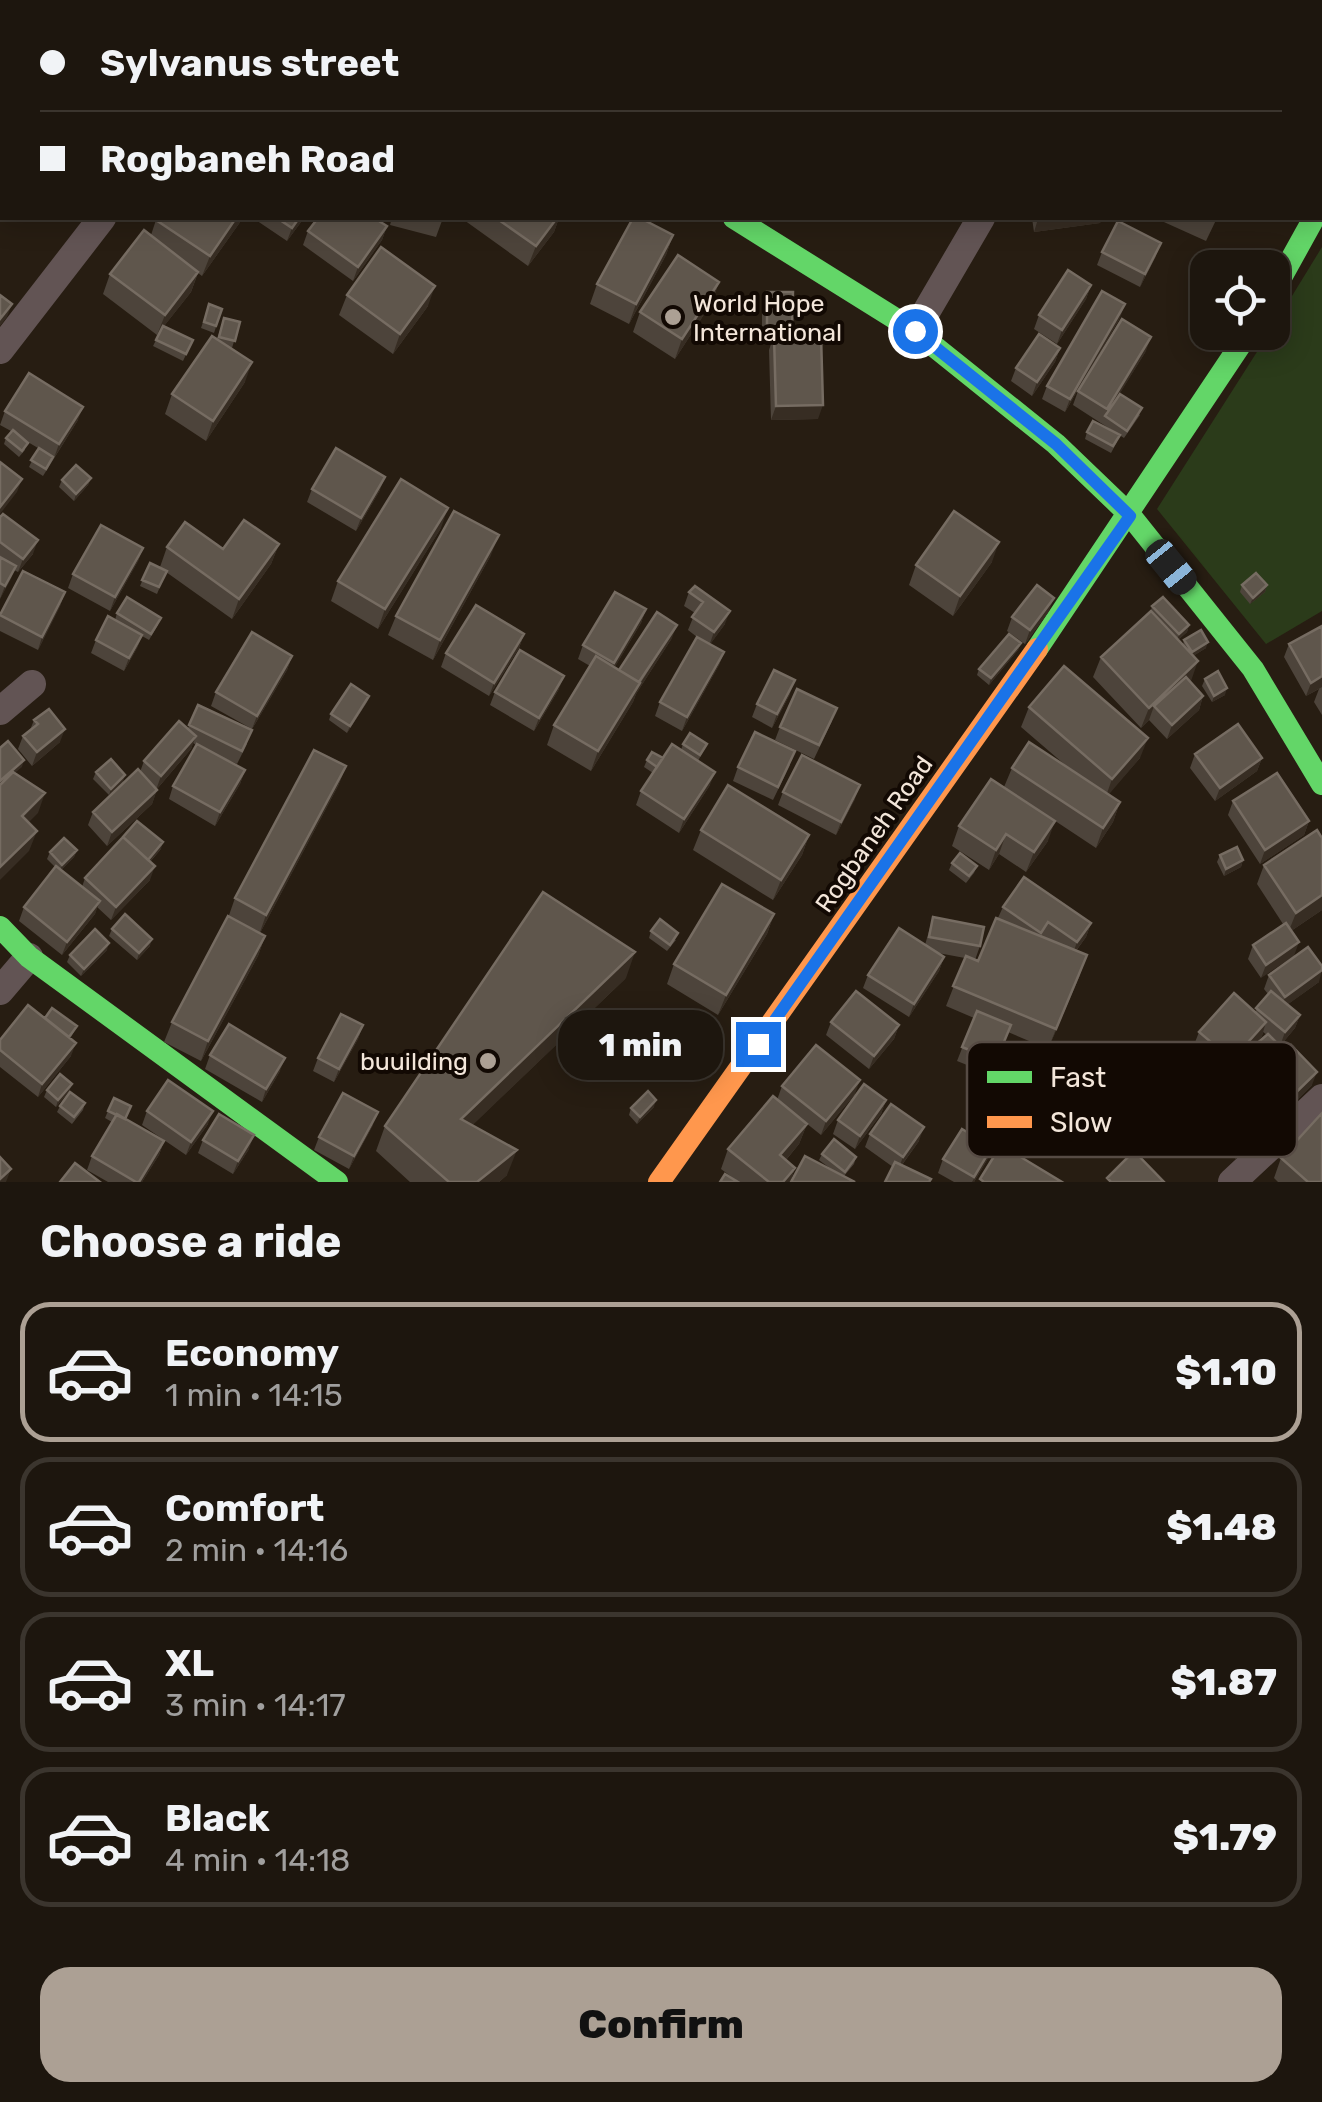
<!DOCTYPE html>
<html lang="en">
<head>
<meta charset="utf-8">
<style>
  body { margin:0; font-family:Rubik,sans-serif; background:#251f17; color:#f1f3f6; height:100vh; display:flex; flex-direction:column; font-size:38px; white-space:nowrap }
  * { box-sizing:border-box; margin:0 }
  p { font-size:32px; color:#a09f9e }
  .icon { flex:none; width:55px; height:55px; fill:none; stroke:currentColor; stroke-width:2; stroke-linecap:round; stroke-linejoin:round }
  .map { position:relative; height:1182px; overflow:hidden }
  .drawer { display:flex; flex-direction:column; background:#1d160e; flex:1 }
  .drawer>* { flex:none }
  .hud { position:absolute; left:0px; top:0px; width:1322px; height:220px; box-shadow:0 5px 25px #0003,0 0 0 2px #3b352e; display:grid; align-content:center; height:220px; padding:0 40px; background:#1d160e }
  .tools { position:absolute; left:1190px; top:250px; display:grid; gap:20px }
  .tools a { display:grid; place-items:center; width:100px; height:100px; border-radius:20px; background:#1d160e; box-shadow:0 5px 25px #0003,0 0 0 2px #3b352e; font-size:50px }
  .end { position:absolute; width:45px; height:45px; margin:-22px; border:12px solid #1a73e8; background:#fff; box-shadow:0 0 0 5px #fff }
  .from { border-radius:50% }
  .bubble { position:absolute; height:70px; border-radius:30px; background:#1d160e; box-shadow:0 5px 25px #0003,0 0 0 2px #3b352e; font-size:32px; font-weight:800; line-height:70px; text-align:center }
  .car { position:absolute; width:30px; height:60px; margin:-30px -15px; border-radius:12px; box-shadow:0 0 8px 2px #0007; background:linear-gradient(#222 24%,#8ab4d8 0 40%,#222 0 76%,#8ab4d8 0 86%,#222 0) }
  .hud b { display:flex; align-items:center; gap:35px; height:95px; font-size:38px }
  .hud b+b { border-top:2px solid #3b352e }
  .hud i { width:25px; height:25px; background:#f1f3f6 }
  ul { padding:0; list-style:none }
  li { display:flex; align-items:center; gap:30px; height:140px; margin:0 20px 15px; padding:0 20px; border:5px solid #3b352e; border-radius:30px }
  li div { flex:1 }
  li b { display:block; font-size:38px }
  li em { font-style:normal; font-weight:800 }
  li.current { border-color:#aca094 }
  li>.icon { width:90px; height:90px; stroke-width:1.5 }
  h2 { padding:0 40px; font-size:45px; line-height:120px }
  .action { display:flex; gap:20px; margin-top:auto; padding:20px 40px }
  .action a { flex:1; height:115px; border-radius:30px; background:#aca094; color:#111; font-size:40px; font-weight:800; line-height:115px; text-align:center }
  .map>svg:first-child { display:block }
  .green { fill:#2b3b1a }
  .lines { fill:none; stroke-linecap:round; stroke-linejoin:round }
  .street { stroke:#625454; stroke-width:28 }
  .fast { stroke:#63d668; stroke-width:22 }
  .slow { stroke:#ff974d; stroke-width:22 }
  .wall { fill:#4d443b }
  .shaded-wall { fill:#372d23 }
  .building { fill:#5f564c; stroke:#766c62; stroke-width:2.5 }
  .route { stroke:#1a73e8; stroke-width:12 }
  .poi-dot { fill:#aca094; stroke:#120903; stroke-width:4 }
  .labels { text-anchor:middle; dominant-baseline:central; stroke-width:8; stroke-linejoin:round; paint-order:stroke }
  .poi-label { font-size:25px; fill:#f3e6da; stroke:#120903; text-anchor:start }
  .street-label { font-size:25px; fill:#f3e6da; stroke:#120903 }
  .key { fill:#120903; stroke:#564b44; stroke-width:2.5 }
  .key-label { font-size:28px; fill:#f3e6da }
</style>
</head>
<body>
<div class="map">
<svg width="1322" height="1182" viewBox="0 0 1322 1182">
  <rect width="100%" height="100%" fill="#271d12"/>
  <path class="green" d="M1322,247V611L1266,644L1157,509L1269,333L1272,332L1273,327Z"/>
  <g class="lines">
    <path class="street" d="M393,0L397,2
      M273,2L275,0
      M1099,2L1100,0
      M915,331L981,218
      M0,350L102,218
      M0,711L32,684
      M0,991L29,957
      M1232,1182L1322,1098"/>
    <path class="fast" d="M734,218L915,331L1056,444L1130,515L1253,669L1322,784
      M1272,294L1314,218
      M1037,649L1249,332
      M0,927L29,957L337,1182"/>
    <path class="slow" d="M659,1182L1037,649"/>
  </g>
  <path class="wall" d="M69,0H165L163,2H67Z
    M469,0H543L542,2H468Z
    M1056,0H1074L1073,2H1061Z
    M1250,0H1322V26L1320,25V2H1256Z
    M2,8V112L0,110V11Z
    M243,218L202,276L198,273L191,292L164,326L193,340L183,361L153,346L160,332L157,335L103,294L110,274L151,235L156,220Z
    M253,218H304L287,241Z
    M392,218H443L436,237L390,225Z
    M465,218H559L554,232L528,266L464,220Z
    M1032,218H1102L1100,223L1034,232Z
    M1155,218H1217L1206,241Z
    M387,226L382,240L353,281L303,245L308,231Z
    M673,235L666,255L629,324L590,304L597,284Z
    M1102,252L1156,256L1140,287L1097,265Z
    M719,282L712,302L675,359L633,332L640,312Z
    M1091,285L1086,299L1057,344L1034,329L1039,315Z
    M767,292L789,336L818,419L771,420L769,350L772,341H762V305Z
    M347,295L428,306L393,354L339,315Z
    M209,304L222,309L214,333L201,328Z
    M224,318L240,322L232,348L228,347L245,382L206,441L165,414L172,394L217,339Z
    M1120,318L1065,412L1042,399L1047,386Z
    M1060,348L1055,362L1032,396L1011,381L1016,368Z
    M1146,351L1116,399L1140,415L1124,438L1073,405L1078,391Z
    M5,411L78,420L43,476L29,467L38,448L21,438L25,450L19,457L4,444L6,438L11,431L0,425Z
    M1087,432L1117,442L1111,453L1085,439Z
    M91,478L88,485L74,501L59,487L62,480Z
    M312,489L380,490L356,531L307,502Z
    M0,517L33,554L18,572L14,570L0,599Z
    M441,528L378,629L331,601L338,581Z
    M279,544L271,564L232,619L166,572L157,594L140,586L150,563L164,570L160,567L167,547L223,549Z
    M143,548L138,561L110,611L68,588L73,574Z
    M491,555L433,660L388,635L396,616Z
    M992,562L953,616L909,585L916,565Z
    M1242,585H1267L1265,592L1250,604L1240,592Z
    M695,586L725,624L710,644L724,652L719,665L682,731L655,716L660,702L697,637L688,630L695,613L684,606L689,592Z
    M65,592L60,606L38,650L0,631V615Z
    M1152,606L1189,625L1187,632L1178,640L1183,645L1184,640L1206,648L1193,656L1190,682L1203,696L1199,710L1167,739L1149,720L1141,728L1093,677L1101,657L1151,611Z
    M646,609L641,623L614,668L619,670L672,638L636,694L633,702L591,771L547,745L554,725L590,666L578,659L583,645Z
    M1049,611L1025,644L1007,631L1012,617Z
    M117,613L158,625L149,640L142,636L137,648L124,671L91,653L96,640L115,620Z
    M1322,626V715L1314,702L1319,689L1306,696L1284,657L1289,644Z
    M524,634L519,648L489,696L441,667L446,653Z
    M1021,643L1018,650L989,685L977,675L979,669Z
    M292,656L287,670L252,729L211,706L216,692Z
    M1205,679L1225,695L1212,702L1202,686Z
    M559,689L534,731L490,705L495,692Z
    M790,694L772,728L752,717L757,704Z
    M369,696L367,702L347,733L329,720L331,714Z
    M198,705L247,744L237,764L215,754L245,770L240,784L215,826L169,799L173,786L196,745L193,743L191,749L157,789L152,804L107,846L88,825L93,812L140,772L144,761L188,728Z
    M1029,707L1140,758L1108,794L1120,802L1113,822L1096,848L1004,787L1012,768L1071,770L1021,727Z
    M34,720L60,742L32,766L18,749L23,736L30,730Z
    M832,721L814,759L775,740L780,727Z
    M683,744H707L698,761L710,785L679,833L636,805L641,791L653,773L644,767L647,760L663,758L681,750Z
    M1195,754L1262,758L1257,771L1215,801L1190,768Z
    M790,765L773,800L733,781L738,767Z
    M346,766L338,786L260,933L265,936L258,956L201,1061L164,1042L172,1022L228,918L235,898Z
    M96,772L123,782L109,795L93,779Z
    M783,792L855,799L836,835L778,805Z
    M1233,801L1309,821L1304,835L1260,864L1228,815Z
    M959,826L1048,841L1026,872L999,854L989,870L952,846Z
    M701,830L809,835L802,855L773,900L693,850Z
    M1322,838V910L1291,931L1261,978L1248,959L1253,945L1283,924L1257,884L1264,865Z
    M161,849L150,862V880L111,920L97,907L95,914L62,955L19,921L24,907L55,867L47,859L50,852L77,850L74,857L61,870L82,887L85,878Z
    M1220,855L1243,860L1241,867L1224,876L1217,862Z
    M952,863L977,866L974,873L966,883L949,870Z
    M1003,907L1091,923L1086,937L1076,951L1080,975L1048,1049L1008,1032L992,1075L957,1061L974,1018L946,1006L965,958L938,953L944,957L939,971L909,1017L863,988L868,975L925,945L933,917L980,946L975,960L978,961Z
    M774,914L767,934L718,1015L667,984L674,964Z
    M112,929L150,946L137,960L109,936Z
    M651,931L676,940L667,951L649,938Z
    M107,950L81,976L67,962L70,955Z
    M1269,975L1319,982L1288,1004L1300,1015L1295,1028L1280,1046L1284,1050L1283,1053L1312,1085L1272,1125L1269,1122L1266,1129L1236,1159L1228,1151L1232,1141L1209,1119L1214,1105L1248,1093L1251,1085L1269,1067L1254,1051L1256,1044L1267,1035L1263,1032L1262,1036L1228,1072L1232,1076L1228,1090L1205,1113L1201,1110L1198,1119L1169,1146L1128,1104L1133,1090L1157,1068L1156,1067L1158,1060L1180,1073L1176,1077L1178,1079L1181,1072L1201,1051L1194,1045L1199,1032L1255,1012L1268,994L1264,989Z
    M626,978L472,1125L507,1175L499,1182H410L376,1151L385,1126Z
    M45,1018L77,1026L70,1039L71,1056L38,1097L0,1067V1040Z
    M831,1022L899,1025L894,1039L869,1069L826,1035Z
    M363,1025L358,1039L334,1082L313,1071L318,1058Z
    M210,1055L280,1071L262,1102L205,1069Z
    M72,1084L69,1091L56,1107L44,1097L47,1090Z
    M782,1086L855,1094L821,1135L781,1103L807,1124L799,1144L786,1160L795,1168L790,1182H720L737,1181L721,1169L728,1149L777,1100Z
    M1117,1087L1097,1123L1068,1107L1073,1093Z
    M886,1100L881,1114L855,1149L833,1134L838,1120Z
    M85,1103L83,1110L72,1124L57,1112L60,1106Z
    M654,1107L637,1124L629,1115L631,1108Z
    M108,1111L126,1119L164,1141L159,1155L142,1182H108L87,1170L92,1156L112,1122L105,1118Z
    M147,1111L208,1124L186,1155L142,1125Z
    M373,1125L349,1169L314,1150L319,1137Z
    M870,1134L919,1141L902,1165L893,1167L865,1147Z
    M203,1140L249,1149L233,1174L198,1153Z
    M992,1147L987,1160L974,1182H954L938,1173L943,1159Z
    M822,1154L856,1157L854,1164L844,1176L831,1169L819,1160Z
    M1281,1158L1322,1182H1278L1274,1178Z"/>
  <path class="shaded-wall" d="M236,218H243L202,276L210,256Z
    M299,218H304L287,241L292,228Z
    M557,218H559L554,232L528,266L536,246Z
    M1047,218H1102L1100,223L1034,232L1038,219Z
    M387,226L382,240L353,281L358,267Z
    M673,235L666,255L629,324L636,304Z
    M1161,243L1156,256L1140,287L1145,274Z
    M198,272L191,292L157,335L165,315Z
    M719,282L712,302L675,359L682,339Z
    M1091,285L1086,299L1057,344L1062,330Z
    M435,286L428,306L393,354L400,334Z
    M12,304L7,317L0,326V319Z
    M1125,304L1120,318L1065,412L1070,399Z
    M767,327H792L787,341L774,336L772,341H762Z
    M1151,337L1146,351L1106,416H1105L1107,409Z
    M1060,348L1055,362L1032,396L1037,382Z
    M252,362L245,382L206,441L213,421Z
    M823,405L818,419L771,420L776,406Z
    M83,407L78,420L54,458L59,444Z
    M385,477L380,490L356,531L361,518Z
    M91,478L88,485L74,501L76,494Z
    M22,479L17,492L0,514V507Z
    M448,508L441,528L378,629L385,609Z
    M499,535L491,555L433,660L440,640Z
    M38,540L33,554L18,572L23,559Z
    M999,542L992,562L953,616L960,596Z
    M279,544L271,564L232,619L239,599Z
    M143,548L138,561L110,611L115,597Z
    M16,566L11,579L0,599L5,586Z
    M1267,585L1265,592L1250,604L1253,598Z
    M65,592L60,606L38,650L42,637Z
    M1054,598L1049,611L1025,644L1030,630Z
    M646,609L641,623L609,677L614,663Z
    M730,611L725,624L709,646L714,632Z
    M677,625L672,638L636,694L633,702L591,771L598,751Z
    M1189,625L1187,632L1177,641L1179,634Z
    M524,634L519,648L489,696L494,683Z
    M142,635L137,648L124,671L129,658Z
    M1208,642L1206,648L1190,658L1192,652Z
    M1021,643L1018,650L989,685L991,678Z
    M724,652L719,665L682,731L687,717Z
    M292,656L287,670L252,729L257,716Z
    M1198,661L1191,681L1159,711L1154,706L1149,720L1141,728L1149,708Z
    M564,676L559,689L534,731L539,718Z
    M1322,676V687L1306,696L1311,683Z
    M795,680L790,694L772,728L777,714Z
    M1227,688L1225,695L1212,702L1214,696Z
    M369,696L367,702L347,733L350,726Z
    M1203,696L1199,710L1167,739L1172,725Z
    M65,729L60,742L32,766L37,752Z
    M196,736L191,749L156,790L161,776Z
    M1148,738L1140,758L1105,799L1112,779Z
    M1262,758L1257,771L1215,801L1220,788Z
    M24,760L22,767L0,785V781Z
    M346,766L338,786L259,935L266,915Z
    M245,770L240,784L215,826L220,812Z
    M715,772L710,785L679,833L684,819Z
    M125,775L123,782L109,795L111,789Z
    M860,785L855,799L836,835L841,822Z
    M157,790L152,804L107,846L112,832Z
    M45,793L38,813L15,836L22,816Z
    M1120,802L1113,822L1096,848L1103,828Z
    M1055,821L1048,841L1026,872L1034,852Z
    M1309,821L1304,835L1260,864L1265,850Z
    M37,831L29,851L0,880V867Z
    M1006,834L999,854L989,870L996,850Z
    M809,835L802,855L773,900L781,880Z
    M163,842L161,849L145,867L148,861Z
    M77,850L74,857L60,871L62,865Z
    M1243,860L1241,867L1224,876L1226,869Z
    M155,866L150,880L111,920L116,907Z
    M1322,895V910L1288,933L1296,913Z
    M100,901L95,914L62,955L67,942Z
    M774,914L767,934L718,1015L726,995Z
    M1091,923L1086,937L1072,956L1077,942Z
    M265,936L258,956L201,1061L208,1041Z
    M152,939L150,946L137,960L139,953Z
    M1299,942L1294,956L1261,978L1266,965Z
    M109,943L107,950L81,976L84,969Z
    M635,952L626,978L452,1145L461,1119Z
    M1087,955L1080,975L1048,1049L1056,1029Z
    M944,957L939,971L909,1017L914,1004Z
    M1322,970L1319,982L1280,1010L1285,997Z
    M1300,1015L1295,1028L1280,1046L1285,1032Z
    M1266,1022L1262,1036L1227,1074L1232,1060Z
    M363,1025L358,1039L334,1082L339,1069Z
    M899,1025L894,1039L869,1069L874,1056Z
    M76,1043L71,1056L38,1097L42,1084Z
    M285,1058L280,1071L262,1102L266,1089Z
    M1317,1072L1312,1085L1272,1125L1277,1111Z
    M1122,1073L1117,1087L1097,1123L1102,1110Z
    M1232,1076L1228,1090L1205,1113L1210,1100Z
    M860,1080L855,1094L821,1135L826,1121Z
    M72,1084L69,1091L56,1107L58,1100Z
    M656,1100L654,1107L637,1124L640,1117Z
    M886,1100L881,1114L855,1149L860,1136Z
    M1203,1105L1198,1119L1169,1146L1174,1133Z
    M213,1111L208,1124L186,1155L191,1142Z
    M378,1112L373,1125L349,1169L354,1156Z
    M1271,1115L1266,1129L1236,1159L1241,1146Z
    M807,1124L799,1144L773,1175L780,1155Z
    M924,1127L919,1141L898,1170L903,1157Z
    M254,1135L249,1149L233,1174L238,1161Z
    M164,1141L159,1155L142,1182H139Z
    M992,1147L987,1160L974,1182H972Z
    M517,1150L507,1175L499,1182H477Z
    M795,1168L790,1182H783Z
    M11,1169L6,1182H0V1179Z"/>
  <path class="building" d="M40,0H60L64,2H38Z
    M69,0H97L101,2H67Z
    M133,0H159L157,2H137Z
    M325,0H336L339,2H323Z
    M487,0H538L536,2H491Z
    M612,0H639L638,2H616Z
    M753,0H791L790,2H752Z
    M904,0H989L988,2H903Z
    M1263,0H1283L1288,2H1262Z
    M2,8V87L0,85V11Z
    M158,218H236L210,256L156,220Z
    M277,218H299L292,228Z
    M318,218H374L387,226L358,267L308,231Z
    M496,218H557L536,246Z
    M633,218H640L673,235L636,304L597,284Z
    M1118,221L1161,243L1145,274L1102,252Z
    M144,230L198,272L165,315L110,274Z
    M381,247L435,286L400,334L347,295Z
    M678,255L719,282L682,339L640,312Z
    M1068,270L1091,285L1062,330L1039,315Z
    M1102,291L1125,304L1070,399L1047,386Z
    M767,292H793L792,327H767Z
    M0,295L12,304L0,319Z
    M209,304L222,309L216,326L204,322Z
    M224,318L240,322L235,341L219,337Z
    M1122,319L1151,337L1107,409L1078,391Z
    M163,326L193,340L186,354L156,340Z
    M1039,334L1060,348L1037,382L1016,368Z
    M821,335L823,405L776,406L774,336Z
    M212,336L252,362L213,421L172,394Z
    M29,373L83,407L59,444L5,411Z
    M1120,394L1142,408L1127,431L1105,416Z
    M1093,421L1120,435L1113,446L1087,432Z
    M13,430L28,443L22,451L6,438Z
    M39,448L53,457L46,469L31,460Z
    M336,448L385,477L361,518L312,489Z
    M0,462L22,479L0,507Z
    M76,465L91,478L76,494L62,480Z
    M401,479L448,508L385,609L338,581Z
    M454,511L499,535L440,640L396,616Z
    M954,511L999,542L960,596L916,565Z
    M3,514L38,540L23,559L0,542V517Z
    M244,520L279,544L239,599L167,547L185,522L223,549Z
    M101,525L143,548L115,597L73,574Z
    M0,557L16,566L5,586L0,583Z
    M150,563L167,571L159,587L142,580Z
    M23,571L65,592L42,637L0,615Z
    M1256,573L1267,585L1253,598L1242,585Z
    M1037,585L1054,598L1030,630L1012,617Z
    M695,586L730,611L714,632L692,617L703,602L689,592Z
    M615,592L646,609L614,663L583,645Z
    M127,597L161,618L151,634L117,613Z
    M1163,597L1189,625L1179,634L1152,606Z
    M476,605L524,634L494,683L446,653Z
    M1151,611L1198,661L1149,708L1101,657Z
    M657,612L677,625L639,682L619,670Z
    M108,616L142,635L129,658L96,640Z
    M1322,626V676L1311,683L1289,644Z
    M1201,630L1208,642L1192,652L1184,640Z
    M252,632L292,656L257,716L216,692Z
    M1009,634L1021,643L991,678L979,669Z
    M697,637L724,652L687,717L660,702Z
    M520,650L564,676L539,718L495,692Z
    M596,656L640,683L598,751L554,725Z
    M1064,666L1148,738L1112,779L1029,707Z
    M774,670L795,680L777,714L757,704Z
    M1218,671L1227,688L1214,696L1205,679Z
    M1186,677L1203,696L1172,725L1154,706Z
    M351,684L369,696L350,726L331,714Z
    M797,689L837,708L819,745L780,727Z
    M198,705L252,730L242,751L189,725Z
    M49,709L65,729L37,752L23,736L38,724L34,720Z
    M179,721L196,736L161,776L144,761Z
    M1238,724L1262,758L1220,788L1195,754Z
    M755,732L795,751L778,787L738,767Z
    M690,733L707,744L700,755L683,744Z
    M8,741L24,760L0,781V748Z
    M1029,742L1120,802L1103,828L1012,768Z
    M197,744L245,770L220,812L173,786Z
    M672,744L715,772L684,819L641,791Z
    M314,750L346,766L266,915L235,898Z
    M652,752L663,758L657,767L647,760Z
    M802,755L860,785L841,822L783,792Z
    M111,759L125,775L111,789L96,772Z
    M138,769L157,790L112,832L93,812Z
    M13,772L45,793L22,816L37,831L0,867V785Z
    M1277,773L1309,821L1265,850L1233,801Z
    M991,779L1055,821L1034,852L1006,834L996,850L959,826Z
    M728,785L809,835L781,880L701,830Z
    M137,821L163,842L148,860L123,837Z
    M1317,830L1322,838V895L1296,913L1264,865Z
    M123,837L155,866L116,907L85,878Z
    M64,838L77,850L62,865L50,852Z
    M1237,847L1243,860L1226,869L1220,855Z
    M960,853L977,866L969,876L952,863Z
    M56,866L100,901L67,942L24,907Z
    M1024,877L1091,923L1077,942L1048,922L1041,933L1003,907Z
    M722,884L774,914L726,995L674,964Z
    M543,892L635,952L461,1119L517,1150L477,1182H449L385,1126Z
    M125,914L152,939L139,953L112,929Z
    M228,916L265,936L208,1041L172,1022Z
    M933,917L984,927L980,946L929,937Z
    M996,918L1087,955L1056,1029L953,986L966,956L978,961Z
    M660,919L678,933L670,945L651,931Z
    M1286,923L1299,942L1266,965L1253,945Z
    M899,928L944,957L914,1004L868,975Z
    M95,929L109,943L84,969L70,955Z
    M1308,947L1322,966V970L1285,997L1269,975Z
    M856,991L899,1025L874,1056L831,1022Z
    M1271,991L1300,1015L1285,1032L1256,1008Z
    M1234,993L1266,1022L1232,1060L1199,1032Z
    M28,1005L76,1043L42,1084L0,1050V1040Z
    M52,1008L77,1026L69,1037L45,1018Z
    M977,1011L1011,1025L996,1061L962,1047Z
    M341,1014L363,1025L339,1069L318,1058Z
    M229,1024L285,1058L266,1089L210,1055Z
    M1268,1034L1284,1050L1272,1061L1256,1044Z
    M816,1045L860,1080L826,1121L782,1086Z
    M1291,1045L1317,1072L1277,1111L1251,1085Z
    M60,1074L72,1084L58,1100L47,1090Z
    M168,1080L213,1111L191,1142L147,1111Z
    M864,1084L886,1100L860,1136L838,1120Z
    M648,1091L656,1100L640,1117L631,1108Z
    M70,1092L85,1103L74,1117L60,1106Z
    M343,1093L378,1112L354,1156L319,1137Z
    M773,1096L807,1124L780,1155L795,1168L783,1182H769L728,1149Z
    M114,1098L131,1106L125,1119L108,1111Z
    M891,1104L924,1127L903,1157L870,1134Z
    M1322,1113V1182H1308L1281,1158Z
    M117,1114L164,1141L139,1182H136L92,1156Z
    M219,1114L254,1135L238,1161L203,1140Z
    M962,1129L992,1147L974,1177L943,1159Z
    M834,1139L856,1157L845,1172L822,1154Z
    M1001,1145L1062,1182H984L980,1179Z
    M1134,1151L1164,1182H1111L1107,1178Z
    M805,1156L855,1182H791Z
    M0,1157L11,1169L0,1179Z
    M895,1162L931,1179L929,1182H885Z
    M75,1163L100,1182H60Z
    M725,1174L738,1182H720Z"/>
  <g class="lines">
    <path class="route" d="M758,1044L1130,516L1056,444L915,331"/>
  </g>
  <g class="poi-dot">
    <circle cx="673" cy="317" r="10"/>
    <circle cx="488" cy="1061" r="10"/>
  </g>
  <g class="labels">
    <g class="poi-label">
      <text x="693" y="303">World Hope<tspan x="693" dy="29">International</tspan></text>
      <text x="468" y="1061" text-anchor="end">buuilding</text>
    </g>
    <g class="street-label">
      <text transform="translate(874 834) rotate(-55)">Rogbaneh Road</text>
    </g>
  </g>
  <rect x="967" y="1042" width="330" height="115" rx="15" class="key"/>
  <rect x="987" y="1071" width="45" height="12" fill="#63d668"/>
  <rect x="987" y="1116" width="45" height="12" fill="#ff974d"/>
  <g class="key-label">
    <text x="1050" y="1087">Fast</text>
    <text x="1050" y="1132">Slow</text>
  </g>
</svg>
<div class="tools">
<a><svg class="icon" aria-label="locate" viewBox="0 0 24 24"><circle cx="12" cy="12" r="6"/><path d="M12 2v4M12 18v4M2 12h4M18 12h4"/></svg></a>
</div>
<i class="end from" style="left:915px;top:331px"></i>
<i class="end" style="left:758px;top:1044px"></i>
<div class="bubble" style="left:558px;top:1010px;width:165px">1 min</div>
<i class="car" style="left:1171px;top:567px;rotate:141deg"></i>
<div class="hud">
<b><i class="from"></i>Sylvanus street</b>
<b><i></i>Rogbaneh Road</b>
</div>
</div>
<section class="drawer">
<h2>Choose a ride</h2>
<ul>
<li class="current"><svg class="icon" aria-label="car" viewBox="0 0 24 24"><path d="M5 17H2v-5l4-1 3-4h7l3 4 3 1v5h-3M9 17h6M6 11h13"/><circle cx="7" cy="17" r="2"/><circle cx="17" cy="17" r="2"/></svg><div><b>Economy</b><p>1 min · 14:15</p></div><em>$1.10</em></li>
<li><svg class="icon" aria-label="car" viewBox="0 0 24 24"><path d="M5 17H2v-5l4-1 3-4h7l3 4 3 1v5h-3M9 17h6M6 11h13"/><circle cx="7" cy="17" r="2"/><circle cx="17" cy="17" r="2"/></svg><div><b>Comfort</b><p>2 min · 14:16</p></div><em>$1.48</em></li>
<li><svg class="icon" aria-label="car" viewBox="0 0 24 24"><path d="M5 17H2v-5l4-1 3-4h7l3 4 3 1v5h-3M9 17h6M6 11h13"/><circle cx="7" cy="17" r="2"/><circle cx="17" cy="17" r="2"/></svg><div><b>XL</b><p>3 min · 14:17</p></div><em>$1.87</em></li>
<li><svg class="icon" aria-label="car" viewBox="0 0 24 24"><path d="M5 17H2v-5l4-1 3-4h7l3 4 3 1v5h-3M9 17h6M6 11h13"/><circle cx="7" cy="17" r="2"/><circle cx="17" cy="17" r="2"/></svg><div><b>Black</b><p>4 min · 14:18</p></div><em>$1.79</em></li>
</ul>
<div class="action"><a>Confirm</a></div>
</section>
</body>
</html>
